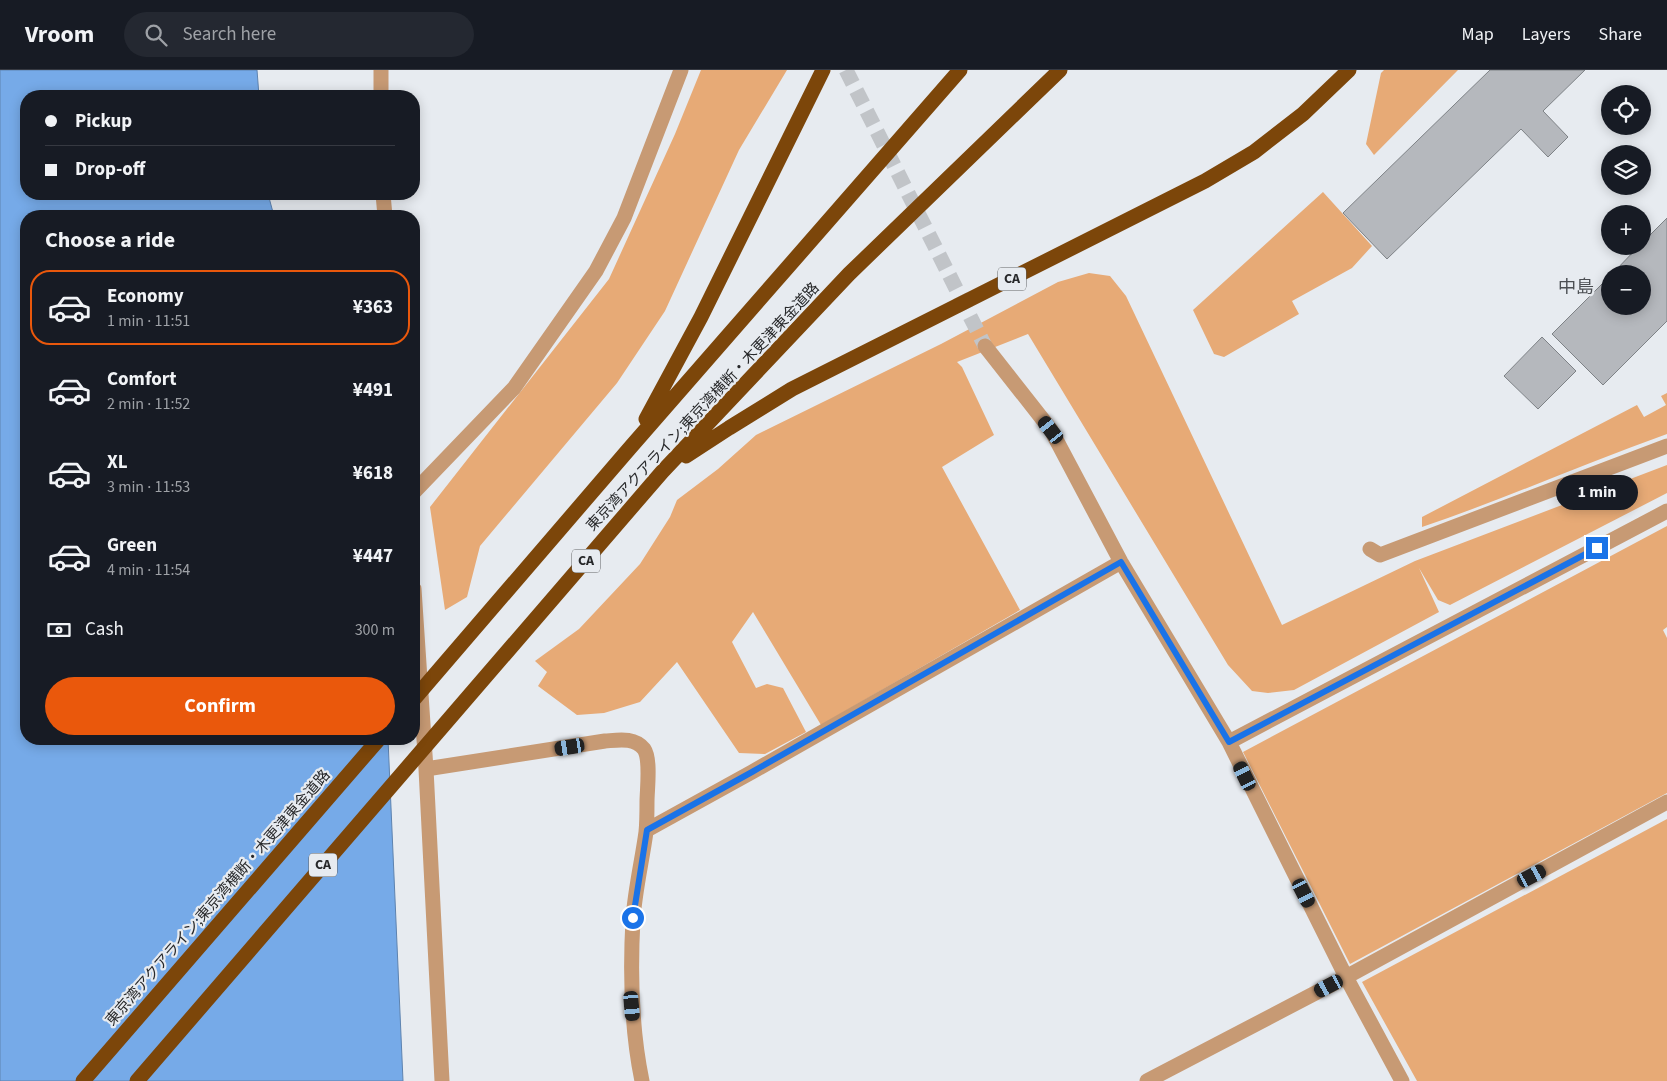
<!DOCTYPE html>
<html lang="en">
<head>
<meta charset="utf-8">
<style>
  body { margin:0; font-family:"Source Sans 3","Noto Sans JP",sans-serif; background:#242831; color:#f1f3f6; height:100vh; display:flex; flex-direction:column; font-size:19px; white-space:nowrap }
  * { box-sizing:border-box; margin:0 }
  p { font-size:16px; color:#9ea1a6 }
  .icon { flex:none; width:28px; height:28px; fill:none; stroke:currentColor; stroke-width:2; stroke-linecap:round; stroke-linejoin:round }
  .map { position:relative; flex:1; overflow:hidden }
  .drawer { position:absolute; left:20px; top:140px; width:400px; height:535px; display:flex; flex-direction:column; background:#171b24; border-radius:20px; box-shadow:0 2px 12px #0003 }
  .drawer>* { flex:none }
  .banner { position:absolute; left:20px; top:20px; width:400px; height:110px; border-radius:20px; box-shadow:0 2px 12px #0003; display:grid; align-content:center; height:110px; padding:0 25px; background:#171b24 }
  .tools { position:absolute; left:1601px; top:15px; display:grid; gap:10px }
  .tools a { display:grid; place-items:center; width:50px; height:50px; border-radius:50%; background:#171b24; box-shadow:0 2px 12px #0003; font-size:25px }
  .end { position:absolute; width:22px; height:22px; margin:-11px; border:6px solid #1a73e8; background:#fff; box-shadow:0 0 0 2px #fff }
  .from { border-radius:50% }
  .bubble { position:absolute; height:35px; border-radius:18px; background:#171b24; box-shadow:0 2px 12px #0003; font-size:16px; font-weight:700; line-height:35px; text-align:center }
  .car { position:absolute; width:15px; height:30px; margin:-15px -8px; border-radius:6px; box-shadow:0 0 4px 1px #0007; background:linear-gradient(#222 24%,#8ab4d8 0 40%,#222 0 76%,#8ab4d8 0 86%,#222 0) }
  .banner b { display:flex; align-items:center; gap:18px; height:48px; font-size:19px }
  .banner b+b { border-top:1px solid #363941 }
  .banner i { width:12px; height:12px; background:#f1f3f6 }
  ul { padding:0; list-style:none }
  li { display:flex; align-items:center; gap:15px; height:75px; margin:0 10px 8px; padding:0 15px; border:2px solid transparent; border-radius:20px }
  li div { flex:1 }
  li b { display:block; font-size:19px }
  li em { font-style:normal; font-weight:700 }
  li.active { border-color:#ea580c }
  li>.icon { width:45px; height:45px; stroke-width:1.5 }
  h2 { padding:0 25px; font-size:22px; line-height:60px }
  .pay { display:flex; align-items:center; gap:12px; height:55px; padding:0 25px; font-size:19px }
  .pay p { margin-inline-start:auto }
  .action { display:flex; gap:10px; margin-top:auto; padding:10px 25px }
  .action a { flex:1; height:58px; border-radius:30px; background:#ea580c; color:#fff; font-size:20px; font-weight:700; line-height:58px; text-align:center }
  header { display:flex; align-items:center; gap:30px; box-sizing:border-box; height:70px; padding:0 25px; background:#171b24; border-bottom:1px solid #363941 }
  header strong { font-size:24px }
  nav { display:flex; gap:28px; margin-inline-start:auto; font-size:18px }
  .search { width:350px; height:45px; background:#242831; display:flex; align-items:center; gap:12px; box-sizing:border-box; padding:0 18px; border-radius:28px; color:#9ea1a6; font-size:19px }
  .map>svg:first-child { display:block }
  .green { fill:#e7aa76 }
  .water { fill:#76aae8; stroke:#5e83af }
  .building { fill:#b5b8bd; stroke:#7e8286 }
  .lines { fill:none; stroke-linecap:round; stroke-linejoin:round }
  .minor-tunnel { stroke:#c1c4c8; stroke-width:15; stroke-dasharray:15 8; stroke-linecap:butt }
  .minor { stroke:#c79a74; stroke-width:15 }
  .highway { stroke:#7c460a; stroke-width:15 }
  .route { stroke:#1a73e8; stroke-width:6 }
  .labels { text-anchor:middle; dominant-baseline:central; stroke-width:4.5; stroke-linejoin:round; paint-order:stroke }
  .shield { fill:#e7ebf0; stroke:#616265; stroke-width:1 }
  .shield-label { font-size:14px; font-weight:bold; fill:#27282a }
  .street-label { font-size:15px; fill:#27282a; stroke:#e7ebf0 }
  .quarter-label { font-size:18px; fill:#4d5054; stroke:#e7ebf0 }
</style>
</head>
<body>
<header>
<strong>Vroom</strong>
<div class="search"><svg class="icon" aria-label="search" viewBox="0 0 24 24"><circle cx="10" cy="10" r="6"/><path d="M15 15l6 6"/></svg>Search here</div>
<nav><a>Map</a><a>Layers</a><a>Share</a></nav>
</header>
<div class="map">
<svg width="1667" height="1011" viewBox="0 0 1667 1011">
  <rect width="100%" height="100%" fill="#e7ebf0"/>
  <path class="green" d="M701,0H787L739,80L665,241L617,313L480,476L467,527L445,540L430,437L609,209L675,64Z
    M1384,0H1458L1374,85L1366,74L1381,3Z
    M1323,122L1372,176L1352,198L1292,231L1299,244L1224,287L1214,284L1193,240Z
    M1089,203L1110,206L1126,226L1282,555L1415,491L1667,395V423L1450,535L1438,530L1419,498L1439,542L1294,620L1268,623L1252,621L1228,595L1028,264L957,292L962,297L994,365L942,397L1020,540L821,655L753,542L732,572L756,618L767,614L783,618L806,662L765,684L739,683L677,592L640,632L604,643L577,645L538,616L547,602L535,591L579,559L640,494L670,447L677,430L718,399L756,365L941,274L1058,212Z
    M1667,323V364C1585,393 1505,429 1422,457V447L1637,335L1644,347L1666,335L1661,326Z
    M1667,456V557L1663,560L1667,568V723L1350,894L1243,682Z
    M1667,749V1011H1417L1362,912Z"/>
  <path class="water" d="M0,0H257L259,26H26V124H268L274,146H26V669H388L403,1011H0Z"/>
  <path class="building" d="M1490,0H1585L1543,41L1568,67L1548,87L1521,59L1387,189L1343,143Z
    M1667,148V251L1603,315L1552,264L1610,206V236H1642V204H1612L1639,176H1642V173Z
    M1542,267L1576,301L1538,339L1504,306Z"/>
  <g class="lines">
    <path class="minor-tunnel" d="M846,0L985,276"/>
    <path class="minor" d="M381,0V26
      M383,124L385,146
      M985,276L1051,360L1121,492L1229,672L1346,907L1402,1011
      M414,422L514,318L596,201L624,148L681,0
      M1370,479L1380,485L1667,376
      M414,519L426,699L442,1011
      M1229,672L1667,441
      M426,699L605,671C619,670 634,667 644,679C651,689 647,720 647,732C647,742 647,752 646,762C642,791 635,820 633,849C630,903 631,958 642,1011
      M647,760L752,702L1121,492
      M1147,1011L1346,907L1667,732"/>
    <path class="highway" d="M646,349L701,247L823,0
      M686,386L729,358L792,319L1205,111L1254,82L1303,44L1349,0
      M414,629L629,379L960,0
      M83,1011L379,669
      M137,1011L662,402L849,204L1060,0"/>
  </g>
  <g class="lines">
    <path class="route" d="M633,848L647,760L752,702L1121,492L1229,672L1597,478"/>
  </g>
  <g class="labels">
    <g class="shield">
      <rect x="998" y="197.5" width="28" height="23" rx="4"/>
      <rect x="572" y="479.5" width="28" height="23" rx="4"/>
      <rect x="309" y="783.5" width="28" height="23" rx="4"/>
    </g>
    <g class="shield-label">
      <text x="1012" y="209">CA</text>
      <text x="586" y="491">CA</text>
      <text x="323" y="795">CA</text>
    </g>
    <g class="street-label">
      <text transform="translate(703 337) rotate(-47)">東京湾アクアライン;東京湾横断・木更津東金道路</text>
      <text transform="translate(218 828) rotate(-49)">東京湾アクアライン;東京湾横断・木更津東金道路</text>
    </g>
    <g class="quarter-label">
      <text x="1576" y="217">中島</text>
    </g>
  </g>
</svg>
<div class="tools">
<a><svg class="icon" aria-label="locate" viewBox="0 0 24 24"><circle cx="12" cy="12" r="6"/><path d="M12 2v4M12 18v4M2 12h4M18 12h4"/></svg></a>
<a><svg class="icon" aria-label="layers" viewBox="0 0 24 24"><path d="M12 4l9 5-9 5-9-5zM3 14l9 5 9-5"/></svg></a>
<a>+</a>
<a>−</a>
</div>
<i class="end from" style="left:633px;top:848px"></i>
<i class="end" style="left:1597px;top:478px"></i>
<div class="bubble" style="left:1556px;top:405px;width:82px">1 min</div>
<i class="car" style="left:1051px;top:360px;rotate:322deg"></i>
<i class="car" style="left:570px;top:677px;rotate:261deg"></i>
<i class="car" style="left:1245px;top:706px;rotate:334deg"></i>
<i class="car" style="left:1532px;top:806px;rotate:62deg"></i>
<i class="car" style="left:1304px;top:823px;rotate:153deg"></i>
<i class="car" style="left:1329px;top:916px;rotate:242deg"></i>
<i class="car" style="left:632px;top:936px;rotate:175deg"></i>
<div class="banner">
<b><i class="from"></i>Pickup</b>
<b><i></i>Drop-off</b>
</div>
<section class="drawer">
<h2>Choose a ride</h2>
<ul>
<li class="active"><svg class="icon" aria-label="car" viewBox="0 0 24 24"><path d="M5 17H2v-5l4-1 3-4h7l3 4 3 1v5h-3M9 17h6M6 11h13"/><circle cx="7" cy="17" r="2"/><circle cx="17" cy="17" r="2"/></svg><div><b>Economy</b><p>1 min · 11:51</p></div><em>¥363</em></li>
<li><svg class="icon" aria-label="car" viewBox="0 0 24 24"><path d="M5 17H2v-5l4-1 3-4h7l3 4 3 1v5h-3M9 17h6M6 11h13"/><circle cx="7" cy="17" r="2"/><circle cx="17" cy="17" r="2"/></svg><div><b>Comfort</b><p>2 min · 11:52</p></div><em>¥491</em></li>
<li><svg class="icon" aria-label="car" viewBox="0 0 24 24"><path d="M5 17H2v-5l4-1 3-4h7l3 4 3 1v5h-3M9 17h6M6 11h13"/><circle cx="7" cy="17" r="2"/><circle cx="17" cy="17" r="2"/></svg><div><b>XL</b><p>3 min · 11:53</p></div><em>¥618</em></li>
<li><svg class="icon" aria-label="car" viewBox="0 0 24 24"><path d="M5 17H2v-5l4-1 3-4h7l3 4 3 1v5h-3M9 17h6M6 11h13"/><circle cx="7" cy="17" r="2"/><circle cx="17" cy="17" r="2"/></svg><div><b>Green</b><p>4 min · 11:54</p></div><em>¥447</em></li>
</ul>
<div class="pay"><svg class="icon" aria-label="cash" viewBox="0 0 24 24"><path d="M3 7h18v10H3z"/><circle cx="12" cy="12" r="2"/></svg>Cash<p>300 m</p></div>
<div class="action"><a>Confirm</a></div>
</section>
</div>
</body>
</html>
